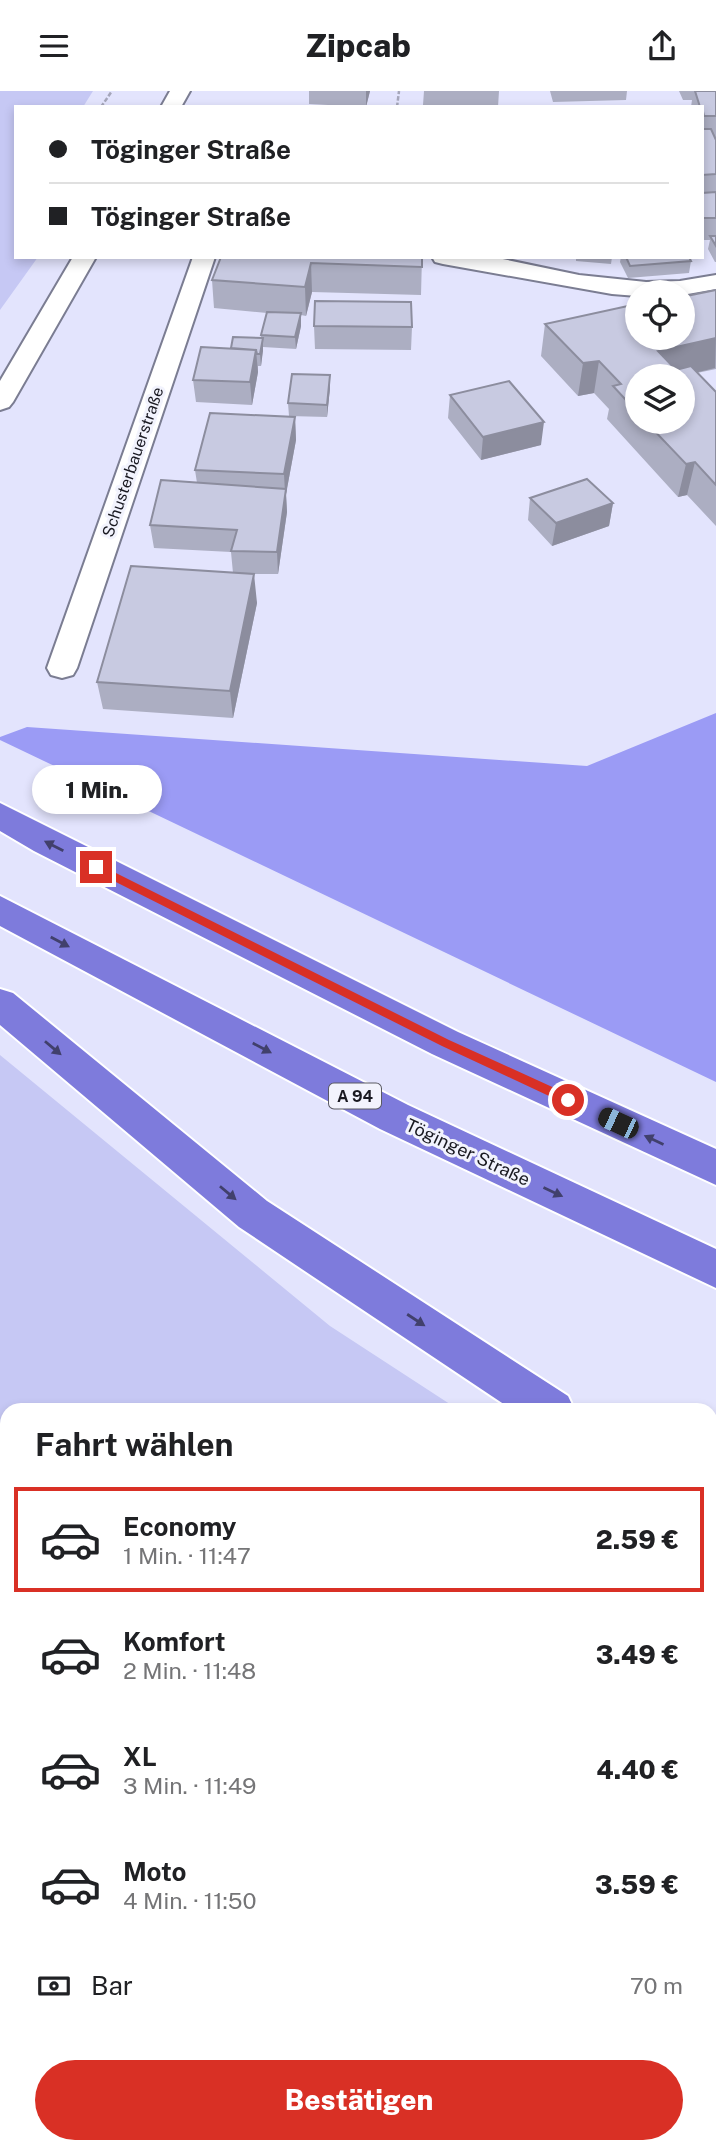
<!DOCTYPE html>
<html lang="de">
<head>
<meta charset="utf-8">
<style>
  body { margin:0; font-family:"Public Sans",sans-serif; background:#f2f2f2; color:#202124; height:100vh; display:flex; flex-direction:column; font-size:26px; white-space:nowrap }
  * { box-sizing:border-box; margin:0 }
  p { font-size:23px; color:#757577 }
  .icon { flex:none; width:38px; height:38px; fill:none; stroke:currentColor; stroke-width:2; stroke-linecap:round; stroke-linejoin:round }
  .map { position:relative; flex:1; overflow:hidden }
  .details { position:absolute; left:0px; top:1312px; width:718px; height:751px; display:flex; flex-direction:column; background:#fff; border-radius:21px 21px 0 0; box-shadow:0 4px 10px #0003 }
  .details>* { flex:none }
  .hud { position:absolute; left:14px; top:14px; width:690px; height:154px; border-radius:0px; box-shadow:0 4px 10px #0003; display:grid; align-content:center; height:154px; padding:0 35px; background:#fff }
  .controls { position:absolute; left:625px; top:189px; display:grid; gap:14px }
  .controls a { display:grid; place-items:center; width:70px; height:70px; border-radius:50%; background:#fff; box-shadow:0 4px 10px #0003; font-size:35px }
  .end { position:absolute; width:32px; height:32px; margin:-16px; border:9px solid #d93025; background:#fff; box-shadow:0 0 0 4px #fff }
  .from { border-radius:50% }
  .bubble { position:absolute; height:49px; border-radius:24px; background:#fff; box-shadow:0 4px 10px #0003; font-size:23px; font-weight:800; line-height:49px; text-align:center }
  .car { position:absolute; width:21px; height:42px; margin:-21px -10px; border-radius:9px; box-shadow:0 0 5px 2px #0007; background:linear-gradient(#222 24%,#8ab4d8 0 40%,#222 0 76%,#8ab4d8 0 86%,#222 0) }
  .hud b { display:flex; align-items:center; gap:24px; height:66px; font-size:26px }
  .hud b+b { border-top:2px solid #e0e0e0 }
  .hud i { width:18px; height:18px; background:#202124 }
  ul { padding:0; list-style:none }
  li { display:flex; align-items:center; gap:21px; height:105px; margin:0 14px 10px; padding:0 21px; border:4px solid transparent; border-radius:0px }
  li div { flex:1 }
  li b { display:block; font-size:26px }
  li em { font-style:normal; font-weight:800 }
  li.active { border-color:#d93025 }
  li>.icon { width:63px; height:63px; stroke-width:1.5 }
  h2 { padding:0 35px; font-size:32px; line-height:84px }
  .pay { display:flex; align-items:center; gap:18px; height:77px; padding:0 35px; font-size:26px }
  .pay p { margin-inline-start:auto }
  .primary-button { display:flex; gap:14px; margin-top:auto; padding:14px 35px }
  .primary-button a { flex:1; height:80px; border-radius:42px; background:#d93025; color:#fff; font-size:28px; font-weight:800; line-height:80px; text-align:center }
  header { display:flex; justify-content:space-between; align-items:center; height:91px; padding:0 35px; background:#fff; font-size:32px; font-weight:800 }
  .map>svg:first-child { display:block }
  .green { fill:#c6c8f4 }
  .forest { fill:#9b9bf5 }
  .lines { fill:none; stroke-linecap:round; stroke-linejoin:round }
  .street-casing { stroke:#7b7d92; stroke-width:4 }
  .secondary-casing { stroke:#7b7d92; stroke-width:4 }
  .highway-casing { stroke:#fff; stroke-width:4 }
  .path-far1 { stroke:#a5a6ba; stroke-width:2.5; stroke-dasharray:4.5 2; stroke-linecap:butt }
  .path { stroke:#a5a6ba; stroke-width:6; stroke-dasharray:9 4.5; stroke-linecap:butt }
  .street { fill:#fff; fill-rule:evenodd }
  .secondary { fill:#fff; fill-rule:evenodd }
  .highway { fill:#7e7bdc; fill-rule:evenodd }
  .wall { fill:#acaec2; fill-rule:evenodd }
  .shaded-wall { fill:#8c8d9e }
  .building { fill:#c8cae1; stroke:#8c8d9e; stroke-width:2 }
  .oneway { fill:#41406c }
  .route { fill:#d93025 }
  .labels { text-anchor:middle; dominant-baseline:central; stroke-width:6; stroke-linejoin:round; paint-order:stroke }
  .far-street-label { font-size:16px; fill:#191921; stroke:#f2f3fd }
  .shield { fill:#f2f3fd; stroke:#5a5a63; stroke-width:2 }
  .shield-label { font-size:16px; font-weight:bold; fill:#191921 }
  .street-label { font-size:18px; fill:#191921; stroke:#f2f3fd }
</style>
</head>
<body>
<header><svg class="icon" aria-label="menu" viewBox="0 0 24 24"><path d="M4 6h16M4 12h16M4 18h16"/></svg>Zipcab<svg class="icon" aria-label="share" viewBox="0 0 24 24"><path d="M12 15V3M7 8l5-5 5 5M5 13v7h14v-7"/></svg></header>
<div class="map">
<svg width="716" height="2062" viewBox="0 0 716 2062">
  <rect width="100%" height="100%" fill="#e3e4fd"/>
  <path class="green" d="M0,0H93L83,16H16V166H38L0,219Z
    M0,964L330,1235L459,1319L7,1320V1343L0,1337Z
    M710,1483L716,1486V1885L710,1881Z"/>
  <path class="forest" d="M716,622V991L0,649V646L27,636L587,675Z"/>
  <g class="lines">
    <g class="street-casing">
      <path id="street" d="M193,166H215L77,577L73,584L62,587L51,584L47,577Z
        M432,166H493L579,184L646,191L680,190L716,184V198L682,204V201H637V205L612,203L443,173L435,171Z"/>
    </g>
    <g class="secondary-casing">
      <path id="secondary" d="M170,0H190L181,16H161Z
        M73,166H96L13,311L9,316L0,319V290Z
        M0,1368L7,1371V1420L0,1417Z
        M710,1930L716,1932V1989L710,1986Z"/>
    </g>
    <g class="highway-casing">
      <path id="highway" d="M0,712L458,941L716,1058V1094L432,963L34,760L0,740Z
        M0,805L408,1014L716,1158V1197L380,1038L0,835Z
        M0,898L13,902L267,1110L568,1305L575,1320H514L239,1136L0,934Z
        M710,1389L716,1392V1438L710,1435Z"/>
    </g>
    <path class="path-far1" d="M101,16L112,0
      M397,16L399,0"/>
    <path class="path" d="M0,1564L7,1571
      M556,2056L563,2062"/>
    <use href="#street" class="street"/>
    <use href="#secondary" class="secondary"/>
    <use href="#highway" class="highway"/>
  </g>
  <path class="wall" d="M309,0H370L366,16L309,13Z
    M424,0H499L498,16L423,14Z
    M550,0H627L626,9L553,11Z
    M679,0H716V47H715L716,49V171H715L708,158L710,149H702V16H691L692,9H683Z
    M221,166H422L421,204L312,201L306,225L301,224V235L296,258L263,256L261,275H258V281L252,314L196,311L193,289L231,258L261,247V244L267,222L214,217L212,189Z
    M576,166H612L611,173L576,170Z
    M621,166H689L691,170L689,182L628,187L620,171Z
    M716,199V278L697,282L716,301V435L687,404L678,406L607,328L609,318L594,302L578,305L541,265L545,233ZM637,285L682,331H637Z
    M314,235L412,236L411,259L315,258Z
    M330,297L327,326L289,325L288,312Z
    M450,304L541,354L481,369L448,327Z
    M295,326L296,349L286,403L287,421L278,483H247L257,512L233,627L103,618L97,591L233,482L231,461L154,457L150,434L197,392L195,379Z
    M530,407L613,412L609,435L552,455L528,429Z"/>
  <path class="shaded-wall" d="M366,0H370L366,16Z
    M311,172L312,201L306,225L305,196Z
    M301,222V235L296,258L295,246Z
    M263,247V260L261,275L260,263Z
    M716,247L715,277L682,285L658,260Z
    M256,259L258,281L252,314L250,291Z
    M599,270L594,302L578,305L583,272Z
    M330,284V297L327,326V314Z
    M295,326L296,349L286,403L287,421L278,483L277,461L285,402L284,383Z
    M544,331L541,354L481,369L483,346Z
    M695,371L687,404L678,406L686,373Z
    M613,412L609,435L552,455L556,432Z
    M254,483L257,512L233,627L230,600Z"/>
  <path class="building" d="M695,0H716V25H704L702,16H700Z
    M702,38H711L716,49V83L702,84Z
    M716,101V127H702V102Z
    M710,145H716V155Z
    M221,166H422V176L311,172L305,196L212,189Z
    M626,166H689L691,170L630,175Z
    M716,199V247L658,260L676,279L691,275L716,301V394L695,371L686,373L646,331H682V285H637V321L613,295L621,293L599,270L583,272L545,233L637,213V247H682V202H684L687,205Z
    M315,210L411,211L412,236L314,235Z
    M267,221L301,222L295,246L261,244Z
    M233,246L263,247L260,263H257L256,259L231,257Z
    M201,256L256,259L250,291L193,289Z
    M292,283L330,284L327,314L288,312Z
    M509,290L544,331L483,346L450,304Z
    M210,322L295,326L284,383L195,379Z
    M587,388L613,412L556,432L530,407Z
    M161,389L286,398L277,461L231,460L237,439L150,434Z
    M131,475L254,483L230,600L97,591Z"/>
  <defs><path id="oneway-solid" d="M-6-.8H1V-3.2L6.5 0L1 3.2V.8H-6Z" transform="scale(1.75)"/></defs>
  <g class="oneway">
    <use href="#oneway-solid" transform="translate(54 755) rotate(-153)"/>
    <use href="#oneway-solid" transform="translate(60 851) rotate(28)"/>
    <use href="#oneway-solid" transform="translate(53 957) rotate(40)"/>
    <use href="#oneway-solid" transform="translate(262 957) rotate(28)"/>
    <use href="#oneway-solid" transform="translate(654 1049) rotate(-155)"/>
    <use href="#oneway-solid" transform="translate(553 1101) rotate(25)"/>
    <use href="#oneway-solid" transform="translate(228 1102) rotate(40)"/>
    <use href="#oneway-solid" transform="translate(416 1229) rotate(33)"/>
  </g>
  <path class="route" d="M96,772L449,949L572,1005V1012H564L442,955L92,779L91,776Z"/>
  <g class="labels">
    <g class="far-street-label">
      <text transform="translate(133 371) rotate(-71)">Schusterbauerstraße</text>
    </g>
    <rect class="shield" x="329" y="992.5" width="52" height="25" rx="5"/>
    <g class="shield-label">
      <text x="355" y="1005">A 94</text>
    </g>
    <g class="street-label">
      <text transform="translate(468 1061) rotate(25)">Töginger Straße</text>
    </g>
  </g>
</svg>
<div class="controls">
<a><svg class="icon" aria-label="locate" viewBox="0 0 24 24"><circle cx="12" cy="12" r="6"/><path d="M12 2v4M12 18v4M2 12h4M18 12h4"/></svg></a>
<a><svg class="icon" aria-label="layers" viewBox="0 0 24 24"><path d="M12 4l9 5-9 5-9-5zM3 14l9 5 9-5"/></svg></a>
</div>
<i class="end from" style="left:568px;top:1009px"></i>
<i class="end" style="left:96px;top:776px"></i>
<div class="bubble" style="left:32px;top:674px;width:130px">1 Min.</div>
<i class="car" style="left:618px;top:1032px;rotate:295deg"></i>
<div class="hud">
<b><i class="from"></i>Töginger Straße</b>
<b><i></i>Töginger Straße</b>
</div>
<section class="details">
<h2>Fahrt wählen</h2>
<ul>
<li class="active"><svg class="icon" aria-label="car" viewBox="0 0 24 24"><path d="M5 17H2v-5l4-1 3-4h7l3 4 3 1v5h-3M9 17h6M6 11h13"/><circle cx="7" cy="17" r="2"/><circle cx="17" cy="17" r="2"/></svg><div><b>Economy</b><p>1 Min. · 11:47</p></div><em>2.59 €</em></li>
<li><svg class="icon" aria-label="car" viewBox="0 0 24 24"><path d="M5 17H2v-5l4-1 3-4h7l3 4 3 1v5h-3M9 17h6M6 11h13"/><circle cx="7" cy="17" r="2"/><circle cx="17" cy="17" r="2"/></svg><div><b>Komfort</b><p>2 Min. · 11:48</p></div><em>3.49 €</em></li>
<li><svg class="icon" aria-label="car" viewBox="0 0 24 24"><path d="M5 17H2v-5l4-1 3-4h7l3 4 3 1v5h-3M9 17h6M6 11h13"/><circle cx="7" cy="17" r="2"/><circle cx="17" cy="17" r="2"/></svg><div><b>XL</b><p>3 Min. · 11:49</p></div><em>4.40 €</em></li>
<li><svg class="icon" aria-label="car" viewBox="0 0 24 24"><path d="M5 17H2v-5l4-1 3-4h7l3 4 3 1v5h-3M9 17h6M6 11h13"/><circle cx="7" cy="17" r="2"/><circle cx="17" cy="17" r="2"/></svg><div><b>Moto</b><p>4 Min. · 11:50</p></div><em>3.59 €</em></li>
</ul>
<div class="pay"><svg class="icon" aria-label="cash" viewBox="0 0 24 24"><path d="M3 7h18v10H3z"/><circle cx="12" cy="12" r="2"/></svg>Bar<p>70 m</p></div>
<div class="primary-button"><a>Bestätigen</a></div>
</section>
</div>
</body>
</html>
